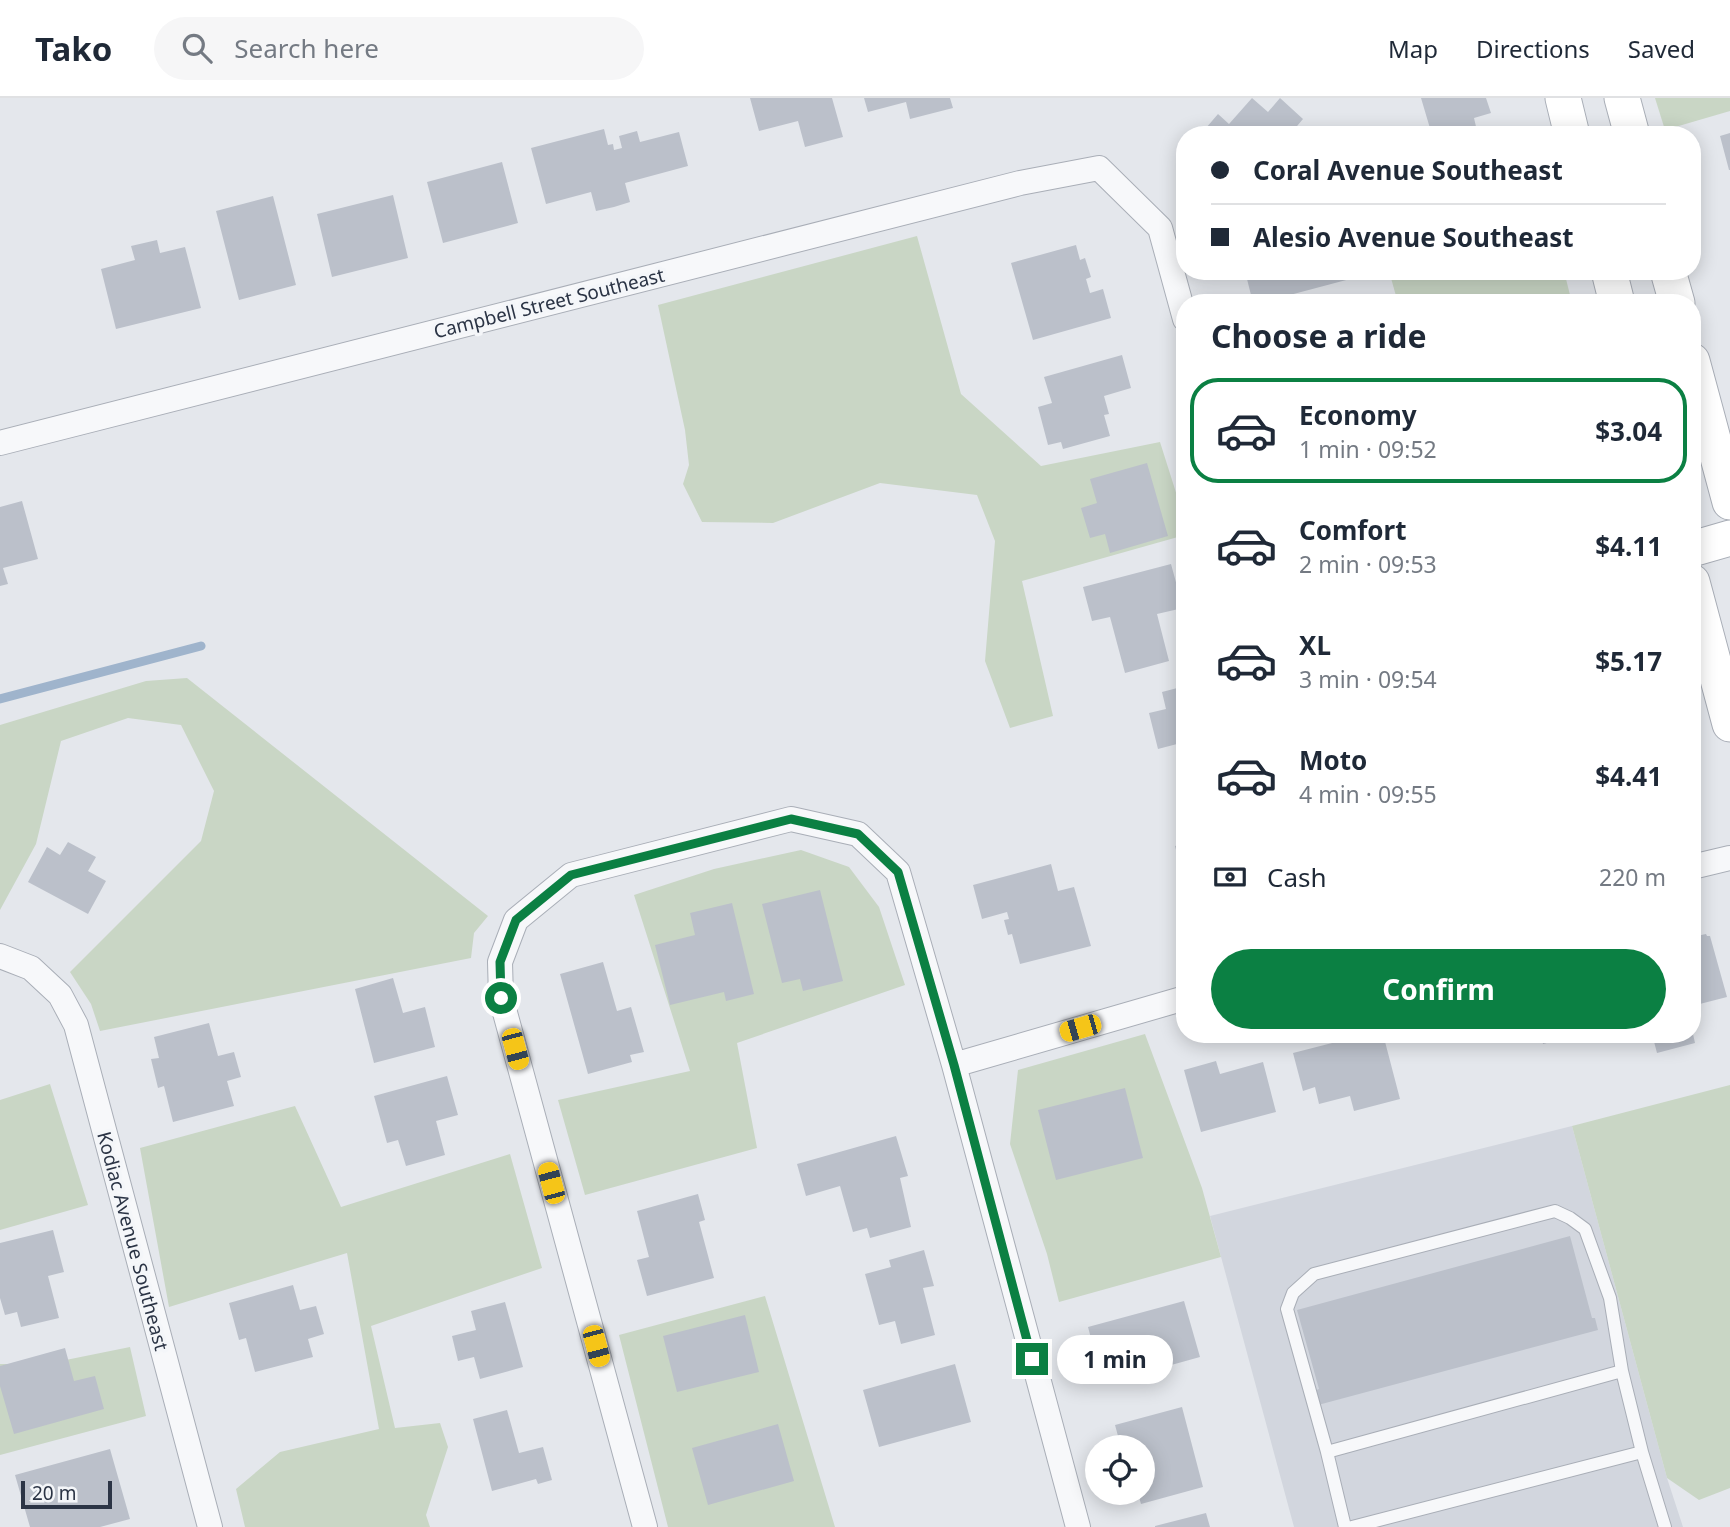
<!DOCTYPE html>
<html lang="en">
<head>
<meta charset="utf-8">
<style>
  body { margin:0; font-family:"Noto Sans",sans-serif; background:#f6f6f7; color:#1f2937; height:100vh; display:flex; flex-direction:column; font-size:26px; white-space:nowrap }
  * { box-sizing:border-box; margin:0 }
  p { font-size:23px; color:#747a83 }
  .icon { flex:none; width:38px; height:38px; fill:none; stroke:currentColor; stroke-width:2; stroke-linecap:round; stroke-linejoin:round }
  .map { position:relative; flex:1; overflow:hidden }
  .drawer { position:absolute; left:1176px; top:196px; width:525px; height:749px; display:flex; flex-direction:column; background:#fff; border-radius:28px; box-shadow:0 4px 18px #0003 }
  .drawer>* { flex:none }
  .banner { position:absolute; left:1176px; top:28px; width:525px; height:154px; border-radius:28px; box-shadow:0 4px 18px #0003; display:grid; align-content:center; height:154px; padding:0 35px; background:#fff }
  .buttons { position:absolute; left:1085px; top:1337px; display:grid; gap:14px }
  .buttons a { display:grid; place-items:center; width:70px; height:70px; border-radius:50%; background:#fff; box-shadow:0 4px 18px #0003; font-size:35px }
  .scale { position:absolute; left:21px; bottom:18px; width:91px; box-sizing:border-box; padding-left:7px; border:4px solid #2b3445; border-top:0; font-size:19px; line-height:24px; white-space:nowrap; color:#2b3445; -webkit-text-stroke:5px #f4f6f9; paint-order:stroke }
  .end { position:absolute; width:32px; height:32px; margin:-16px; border:9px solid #0b8043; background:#fff; box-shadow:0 0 0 4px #fff }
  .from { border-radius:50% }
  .bubble { position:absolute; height:49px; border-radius:24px; background:#fff; box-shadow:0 4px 18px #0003; font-size:23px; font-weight:700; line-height:49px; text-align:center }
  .car { position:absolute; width:21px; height:42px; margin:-21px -10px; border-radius:9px; box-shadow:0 0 5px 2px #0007; background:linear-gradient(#f5c518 24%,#345 0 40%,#f5c518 0 76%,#345 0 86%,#f5c518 0) }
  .banner b { display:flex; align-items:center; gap:24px; height:66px; font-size:26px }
  .banner b+b { border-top:2px solid #e0e1e3 }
  .banner i { width:18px; height:18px; background:#1f2937 }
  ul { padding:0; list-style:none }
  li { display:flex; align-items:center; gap:21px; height:105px; margin:0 14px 10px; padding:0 21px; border:4px solid transparent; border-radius:28px }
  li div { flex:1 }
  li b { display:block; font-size:26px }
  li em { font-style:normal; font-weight:700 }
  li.selected { border-color:#0b8043 }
  li>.icon { width:63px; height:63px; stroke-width:1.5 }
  h2 { padding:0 35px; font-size:32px; line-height:84px }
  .pay { display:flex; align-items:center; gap:18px; height:77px; padding:0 35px; font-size:26px }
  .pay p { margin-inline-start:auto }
  .action { display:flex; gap:14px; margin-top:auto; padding:14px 35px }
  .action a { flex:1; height:80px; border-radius:42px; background:#0b8043; color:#fff; font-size:28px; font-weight:700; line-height:80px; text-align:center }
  header { display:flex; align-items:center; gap:42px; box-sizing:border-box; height:98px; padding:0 35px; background:#fff; border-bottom:2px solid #e0e1e3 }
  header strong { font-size:33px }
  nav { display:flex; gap:38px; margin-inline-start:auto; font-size:24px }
  .search { width:490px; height:63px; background:#f6f6f7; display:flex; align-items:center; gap:18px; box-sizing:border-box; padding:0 24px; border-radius:38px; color:#747a83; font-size:26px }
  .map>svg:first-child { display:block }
  .built { fill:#d2d6de }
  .green { fill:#c9d6c5 }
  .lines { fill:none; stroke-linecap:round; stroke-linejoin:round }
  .stream { stroke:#9fb4cc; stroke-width:9 }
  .building { fill:#bbc0ca }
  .lane-casing { stroke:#a9aeb7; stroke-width:14 }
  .street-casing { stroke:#a9aeb7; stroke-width:26 }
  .secondary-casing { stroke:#a9aeb7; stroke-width:37 }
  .lane { stroke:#f7f8fa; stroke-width:12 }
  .street { stroke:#f7f8fa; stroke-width:24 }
  .secondary { stroke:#fff; stroke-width:35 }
  .route { stroke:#0b8043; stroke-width:9 }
  .labels { text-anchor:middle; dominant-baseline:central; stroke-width:7; stroke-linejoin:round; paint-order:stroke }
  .street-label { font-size:19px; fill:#2b3445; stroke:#f4f6f9 }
</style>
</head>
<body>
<header>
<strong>Tako</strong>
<div class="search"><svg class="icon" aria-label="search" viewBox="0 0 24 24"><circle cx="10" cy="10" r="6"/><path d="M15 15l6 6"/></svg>Search here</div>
<nav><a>Map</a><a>Directions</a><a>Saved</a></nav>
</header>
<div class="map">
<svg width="1730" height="1429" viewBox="0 0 1730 1429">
  <rect width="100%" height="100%" fill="#e4e7ec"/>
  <path class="built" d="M1572,1028L1667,1380L1683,1429H1294L1210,1118Z"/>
  <path class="green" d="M1655,0H1730V13L1665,32Z
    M917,138L961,296L1041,368L1160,344L1185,423V437L1022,483L1053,618L1010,630L985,563L995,443L977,397L880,385L773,425L702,424L683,386L689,367L685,332L658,207Z
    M1389,173H1564L1572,205H1398Z
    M187,580L488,818L474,835L471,860L100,933L91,906L70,874L201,743L214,693L181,627L128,620L61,643L36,746L0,812V627L146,583Z
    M801,752L849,769L879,809L905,887L737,945L757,1050L585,1097L558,1002L690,973L634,797L714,771Z
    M1145,936L1202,1090L1221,1159L1059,1204L1047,1156L1010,1046L1018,972Z
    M50,986L88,1107L0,1132V1002Z
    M1730,987V1390L1699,1402L1667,1380L1572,1028Z
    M295,1008L341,1109L510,1056L542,1170L371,1228L395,1330L440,1325L448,1349L426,1417L430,1429H245L236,1391L280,1354L379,1331L347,1155L169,1209L140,1050Z
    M765,1198L835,1429H668L619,1237Z
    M130,1249L146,1318L0,1357V1266H46Z"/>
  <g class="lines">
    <path class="stream" d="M0,601L201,548"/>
  </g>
  <path class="building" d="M750,0H832L843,39L805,49L798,23L759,33Z
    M864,0H950L953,10L910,21L906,4L868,14Z
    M1252,0L1268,14L1280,0L1303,21L1292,34L1295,37H1200L1218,16L1229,26Z
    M1421,0H1486L1491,15L1474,20L1478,37H1432Z
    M604,31L608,47L613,46L614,52L622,50L619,38L637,33L640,44L679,34L688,68L625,85L630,104L614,109L596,113L591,94L546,106L531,50Z
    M1730,35V72H1729L1720,38Z
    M502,64L518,125L443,145L427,84Z
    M393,97L408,160L332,179L317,116Z
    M273,98L296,187L239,202L216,113Z
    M157,142L160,155L185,149L201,210L116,231L101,171L135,162L131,148Z
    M1076,147L1080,162L1085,160L1091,179L1086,181L1090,195L1103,191L1111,220L1033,242L1011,165Z
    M1245,173H1348L1350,181L1260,205H1253Z
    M1122,257L1131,290L1104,298L1109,316L1104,317L1110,338L1063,351L1061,344L1048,347L1038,309L1052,305L1044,279Z
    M1147,365L1168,438L1110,455L1105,436L1090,440L1081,410L1097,405L1090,381Z
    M22,403L38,461L3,470L8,486L0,488V409Z
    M1171,466L1183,510L1157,516L1169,563L1125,575L1110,519L1092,523L1083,489Z
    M1185,588V666L1182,667L1177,646L1158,651L1149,615L1166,611L1162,594Z
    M68,744L96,759L88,773L106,783L88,816L28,784L47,749L60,757Z
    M1185,745V782H1184L1175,748Z
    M1051,766L1058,793L1074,789L1091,848L1020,866L1012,836L1008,837L1004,822L1009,821L1007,814L982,821L973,787Z
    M820,792L843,883L803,893L800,881L782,885L762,806Z
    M732,805L754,896L726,903L724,894L670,907L655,847L695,837L690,815Z
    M1706,836L1707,838H1710L1727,899L1692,908V839Z
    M603,864L617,913L631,909L644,954L630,957L632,964L588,976L560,876Z
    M393,880L403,915L425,909L435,949L374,965L355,891Z
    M209,925L218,958L234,954L241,979L227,983L234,1008L173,1024L164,988L158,990L151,961L159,960L154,939Z
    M1334,936H1383L1400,1001L1354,1013L1350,998L1319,1006L1315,989L1303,993L1293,955L1336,944Z
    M1541,936H1576V937L1543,946Z
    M1652,936H1693L1695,945L1657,955Z
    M1216,963L1220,976L1263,964L1276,1014L1201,1034L1184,972Z
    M447,978L458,1017L436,1023L445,1057L406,1068L398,1042L387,1045L374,998Z
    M1125,990L1143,1060L1056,1082L1038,1012Z
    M896,1038L908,1078L900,1080L911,1129L870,1140L867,1130L853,1134L840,1088L806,1098L797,1066Z
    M698,1096L705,1122L699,1124L714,1180L647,1198L637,1162L649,1159L637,1113Z
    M53,1132L64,1174L48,1178L59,1220L21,1229L17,1214L5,1217L0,1200V1145Z
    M1570,1138L1592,1220H1595L1598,1232L1318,1307L1314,1293L1319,1291L1297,1212Z
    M924,1152L934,1188L923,1190L935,1237L901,1246L895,1223L879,1227L865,1176L891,1169L889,1162Z
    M293,1187L300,1212L316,1208L324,1236L308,1241L313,1259L255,1274L246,1240L239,1242L229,1205Z
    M1184,1203L1200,1259L1103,1286L1088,1229Z
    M505,1204L523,1269L480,1281L474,1259L458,1263L452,1238L476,1232L471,1213Z
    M745,1217L759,1274L677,1294L663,1238Z
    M65,1250L74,1283L95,1278L104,1311L14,1336L0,1288V1268Z
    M955,1266L971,1324L879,1349L863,1292Z
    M1182,1309L1203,1389L1141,1406L1138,1395H1143V1349H1121L1115,1327Z
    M507,1312L519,1355L543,1349L552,1382L538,1386L536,1381L492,1393L473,1321Z
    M778,1326L794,1383L708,1407L692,1350Z
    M110,1351L130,1421L100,1429H30L15,1377Z
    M1206,1415L1210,1429H1155V1428Z"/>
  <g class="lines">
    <g class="lane-casing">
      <path id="lane" d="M1327,1354L1287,1211L1293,1195L1314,1176L1555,1113L1570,1120L1585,1131L1610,1200L1622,1273
        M1345,1429L1327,1354L1622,1273L1642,1354
        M1352,1429L1642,1354L1665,1429"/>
    </g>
    <g class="street-casing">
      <path id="street" d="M0,345L1020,85L1099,70L1160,130L1185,221
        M1692,769L1730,760
        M0,858L31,870L60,897L76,927L210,1429
        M954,967L1185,900
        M645,1429L501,900L500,864L516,822L571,777L791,721L858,736L898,774L954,967L1078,1429"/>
    </g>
    <g class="secondary-casing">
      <path id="secondary" d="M1563,0L1572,37
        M1622,0L1632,37
        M1609,173L1617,205
        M1668,173L1677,205
        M1692,263L1730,404
        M1692,451L1730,440
        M1692,484L1730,626"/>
    </g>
    <use href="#lane" class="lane"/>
    <use href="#street" class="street"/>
    <use href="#secondary" class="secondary"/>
  </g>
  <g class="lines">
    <path class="route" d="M501,900L500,864L516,822L571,777L791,721L858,736L898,774L954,967L1032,1261"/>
  </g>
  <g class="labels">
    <g class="street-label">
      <text transform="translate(549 205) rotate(-14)">Campbell Street Southeast</text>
      <text transform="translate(133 1143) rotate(75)">Kodiac Avenue Southeast</text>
    </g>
  </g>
</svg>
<div class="buttons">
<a><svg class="icon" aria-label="locate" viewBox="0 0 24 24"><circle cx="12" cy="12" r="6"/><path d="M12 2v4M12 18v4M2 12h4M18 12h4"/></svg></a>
</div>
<div class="scale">20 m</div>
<i class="end from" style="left:501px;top:900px"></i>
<i class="end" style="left:1032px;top:1261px"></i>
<div class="bubble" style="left:1057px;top:1237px;width:116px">1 min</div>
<i class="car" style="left:1080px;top:930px;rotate:254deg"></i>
<i class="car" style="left:515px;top:951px;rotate:165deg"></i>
<i class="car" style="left:551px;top:1085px;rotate:345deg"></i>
<i class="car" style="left:596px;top:1248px;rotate:165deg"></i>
<div class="banner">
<b><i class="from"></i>Coral Avenue Southeast</b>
<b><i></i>Alesio Avenue Southeast</b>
</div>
<section class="drawer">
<h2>Choose a ride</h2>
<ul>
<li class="selected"><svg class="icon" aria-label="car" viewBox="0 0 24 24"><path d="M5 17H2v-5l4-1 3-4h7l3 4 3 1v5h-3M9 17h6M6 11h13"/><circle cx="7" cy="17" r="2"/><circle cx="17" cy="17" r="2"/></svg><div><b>Economy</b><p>1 min · 09:52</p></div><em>$3.04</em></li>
<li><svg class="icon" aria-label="car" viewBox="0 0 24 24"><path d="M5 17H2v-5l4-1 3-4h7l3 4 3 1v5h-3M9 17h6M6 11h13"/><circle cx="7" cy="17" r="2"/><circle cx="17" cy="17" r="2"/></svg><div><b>Comfort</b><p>2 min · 09:53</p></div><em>$4.11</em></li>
<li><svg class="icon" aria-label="car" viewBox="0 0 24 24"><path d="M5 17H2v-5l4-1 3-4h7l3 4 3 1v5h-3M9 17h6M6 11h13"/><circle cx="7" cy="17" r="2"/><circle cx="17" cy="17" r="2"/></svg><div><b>XL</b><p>3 min · 09:54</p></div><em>$5.17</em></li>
<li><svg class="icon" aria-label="car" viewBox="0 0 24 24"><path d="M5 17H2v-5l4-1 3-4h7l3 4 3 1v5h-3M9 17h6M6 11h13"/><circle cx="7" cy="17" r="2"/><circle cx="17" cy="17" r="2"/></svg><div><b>Moto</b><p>4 min · 09:55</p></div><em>$4.41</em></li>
</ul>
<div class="pay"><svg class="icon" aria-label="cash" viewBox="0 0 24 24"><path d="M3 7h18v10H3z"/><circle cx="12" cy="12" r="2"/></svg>Cash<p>220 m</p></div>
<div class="action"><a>Confirm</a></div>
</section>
</div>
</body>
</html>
